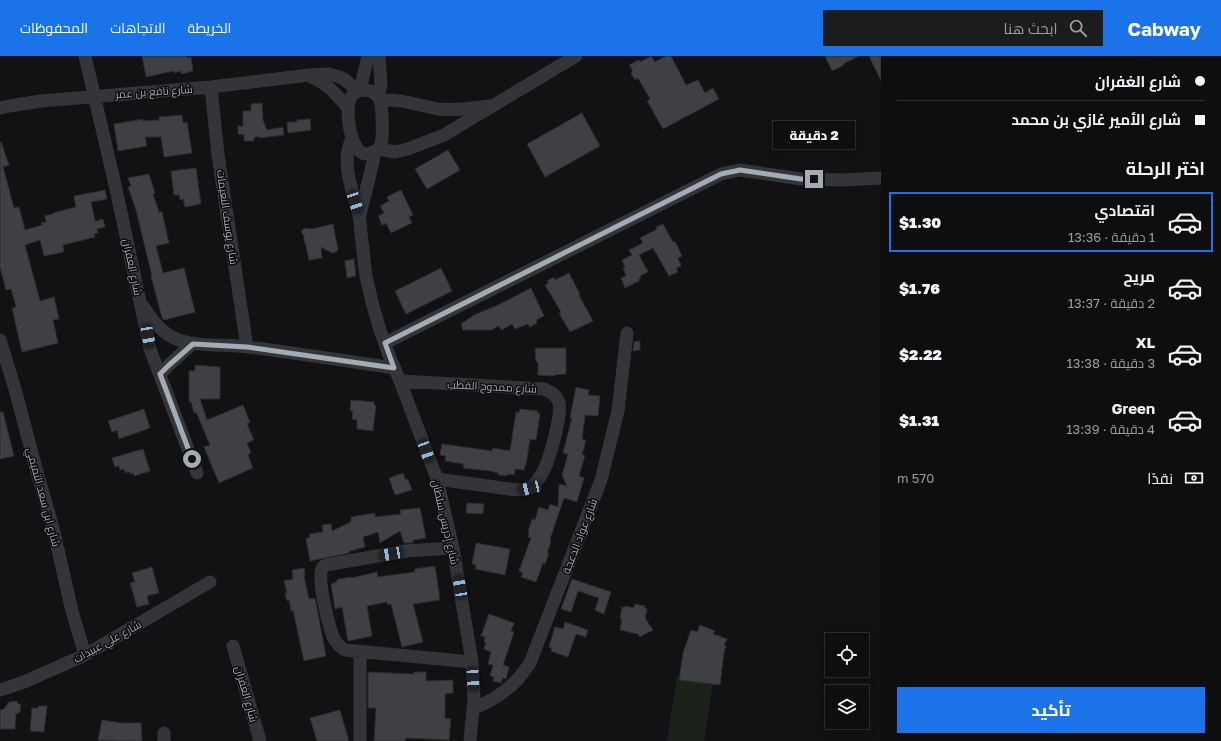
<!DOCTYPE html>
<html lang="ar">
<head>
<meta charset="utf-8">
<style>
  body { margin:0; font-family:"Golos Text",Cairo,sans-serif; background:#1c1c1d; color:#f1f3f6; direction:rtl; height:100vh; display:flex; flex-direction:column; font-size:15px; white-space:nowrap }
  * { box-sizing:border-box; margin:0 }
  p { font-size:13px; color:#9b9c9e }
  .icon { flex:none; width:22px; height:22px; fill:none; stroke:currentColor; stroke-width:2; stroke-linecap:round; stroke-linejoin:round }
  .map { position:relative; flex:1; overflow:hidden; direction:ltr }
  .details { display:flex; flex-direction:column; background:#0e0e0f; width:340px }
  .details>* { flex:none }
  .banner { display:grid; align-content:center; height:88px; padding:0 16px; background:#0e0e0f }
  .fabs { position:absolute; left:825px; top:577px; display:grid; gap:8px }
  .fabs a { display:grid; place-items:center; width:44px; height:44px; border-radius:0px; background:#0e0e0f; box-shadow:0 2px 10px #0003,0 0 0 1px #2e2e2f; font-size:20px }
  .end { position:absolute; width:18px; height:18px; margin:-9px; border:5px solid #a3abb5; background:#111; box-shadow:0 0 0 2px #111 }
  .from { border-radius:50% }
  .bubble { position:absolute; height:28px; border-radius:0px; background:#0e0e0f; box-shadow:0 2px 10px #0003,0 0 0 1px #2e2e2f; font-size:13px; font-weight:800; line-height:28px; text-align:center; direction:rtl }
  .car { position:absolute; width:12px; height:24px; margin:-12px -6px; border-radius:5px; box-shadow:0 0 3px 1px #0007; background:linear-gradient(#222 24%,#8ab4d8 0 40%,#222 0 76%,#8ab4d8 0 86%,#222 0) }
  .banner b { display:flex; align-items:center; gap:14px; height:38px; font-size:15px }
  .banner b+b { border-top:1px solid #2e2e2f }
  .banner i { width:10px; height:10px; background:#f1f3f6 }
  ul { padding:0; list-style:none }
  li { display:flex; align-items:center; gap:12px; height:60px; margin:0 8px 6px; padding:0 8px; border:2px solid transparent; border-radius:0px }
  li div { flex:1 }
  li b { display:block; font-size:15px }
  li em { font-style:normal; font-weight:800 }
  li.on { border-color:#1a73e8 }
  li>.icon { width:36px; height:36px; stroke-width:1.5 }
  h2 { padding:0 16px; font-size:18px; line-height:48px }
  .pay { display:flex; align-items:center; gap:10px; height:44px; padding:0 16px; font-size:15px }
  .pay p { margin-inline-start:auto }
  .action { display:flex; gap:8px; margin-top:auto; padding:8px 16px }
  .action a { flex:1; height:46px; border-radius:0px; background:#1a73e8; color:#fff; font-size:16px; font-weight:800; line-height:46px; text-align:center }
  header { display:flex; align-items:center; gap:24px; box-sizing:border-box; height:56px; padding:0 20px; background:#1a73e8; color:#fff }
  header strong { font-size:19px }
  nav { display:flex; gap:22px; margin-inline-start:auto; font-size:14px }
  .search { width:280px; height:36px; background:#1c1c1d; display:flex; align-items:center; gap:10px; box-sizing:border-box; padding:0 14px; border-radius:0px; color:#9b9c9e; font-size:15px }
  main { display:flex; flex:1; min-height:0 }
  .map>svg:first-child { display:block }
  .green { fill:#1a221a }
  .building { fill:#3e4044; stroke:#2c2d30 }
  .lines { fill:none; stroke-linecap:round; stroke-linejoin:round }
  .minor { stroke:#333539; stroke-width:13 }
  .route { stroke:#a3abb5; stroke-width:5 }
  .labels { text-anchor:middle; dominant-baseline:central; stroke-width:3; stroke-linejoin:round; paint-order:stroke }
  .street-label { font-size:11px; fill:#a3abb5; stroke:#0d0d0f }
</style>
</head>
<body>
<header>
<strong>Cabway</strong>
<div class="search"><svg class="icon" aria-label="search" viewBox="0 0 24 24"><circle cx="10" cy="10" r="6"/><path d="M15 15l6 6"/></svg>ابحث هنا</div>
<nav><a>الخريطة</a><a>الاتجاهات</a><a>المحفوظات</a></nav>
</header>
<main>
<section class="details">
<div class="banner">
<b><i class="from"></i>شارع الغفران</b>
<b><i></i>شارع الأمير غازي بن محمد</b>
</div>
<h2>اختر الرحلة</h2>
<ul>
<li class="on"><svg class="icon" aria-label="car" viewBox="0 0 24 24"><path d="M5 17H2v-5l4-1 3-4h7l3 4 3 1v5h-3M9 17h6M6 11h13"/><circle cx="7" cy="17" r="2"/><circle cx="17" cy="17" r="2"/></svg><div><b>اقتصادي</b><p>1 دقيقة · 13:36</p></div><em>$1.30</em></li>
<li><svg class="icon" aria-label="car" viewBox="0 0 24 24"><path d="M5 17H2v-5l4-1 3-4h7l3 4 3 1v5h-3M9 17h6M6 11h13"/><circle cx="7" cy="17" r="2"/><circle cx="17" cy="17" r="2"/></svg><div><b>مريح</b><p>2 دقيقة · 13:37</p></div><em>$1.76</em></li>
<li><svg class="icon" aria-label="car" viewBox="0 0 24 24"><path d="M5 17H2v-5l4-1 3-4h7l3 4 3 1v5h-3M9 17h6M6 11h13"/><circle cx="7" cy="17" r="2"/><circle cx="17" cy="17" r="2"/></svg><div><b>XL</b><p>3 دقيقة · 13:38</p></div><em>$2.22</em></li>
<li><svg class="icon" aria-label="car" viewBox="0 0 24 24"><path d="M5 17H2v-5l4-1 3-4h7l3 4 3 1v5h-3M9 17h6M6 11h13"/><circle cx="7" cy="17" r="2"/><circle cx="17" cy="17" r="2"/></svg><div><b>Green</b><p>4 دقيقة · 13:39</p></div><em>$1.31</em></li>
</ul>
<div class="pay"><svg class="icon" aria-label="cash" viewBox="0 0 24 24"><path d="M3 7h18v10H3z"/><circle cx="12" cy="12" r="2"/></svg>نقدًا<p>570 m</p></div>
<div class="action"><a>تأكيد</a></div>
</section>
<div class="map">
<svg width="881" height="685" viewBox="0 0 881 685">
  <rect width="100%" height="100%" fill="#121214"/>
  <path class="green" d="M677,621L713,627L704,685H667Z"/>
  <path class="building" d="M142,0H187V2L191,1L193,15L181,18V15L174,17V15L146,21Z
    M651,0L655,6L666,0H671L686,29L698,24L705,37L713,32L719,43L663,73L647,45L650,43L638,22L635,24L631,17L633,15L629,9L639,4L640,6Z
    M825,0H859L843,8L844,9L832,15Z
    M869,0H881V25Z
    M262,47L263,64L267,74L283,71L284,79L259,82V80L254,82V85H244V79L238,78V70H243V55H251V48Z
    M582,57L600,90L545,121L527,88Z
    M182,59L183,67L187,66L192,97L164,101L161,81H145L147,90L118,95L114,68L143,63V65L159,64V61Z
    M310,63L311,74L288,77L287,66H297V64Z
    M0,86H1L9,109L3,111L14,152L19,151L25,174L42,169L41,167L46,166L45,160L53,158V157L76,151L74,140L105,134L107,143L91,146L95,165L103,163L105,171L97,173L98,177L94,178L95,181L63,189L64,196L44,200L40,184L25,189L40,245L54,241L59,263L53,264L58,287L22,296L12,252L16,251L11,233L6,234L0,211Z
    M448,94L460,114L427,133L415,113Z
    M196,112L201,148L185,151L183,143L180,144L179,139H174L171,115Z
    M149,118L155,137L153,138L159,156H162L169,187L156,190L163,217L184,212L195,256L164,264L162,262L151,220H152L136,154L128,131L131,130L128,122Z
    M401,134L413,159L409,161L412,167L391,177L386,167L382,169L378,160L384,157L380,150L389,145L387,141Z
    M333,168L338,194L336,196L332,197L321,191L322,202L309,204L306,190L304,185V180L301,176L303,173L306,172L312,173Z
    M663,168L673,186L675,185L682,200L678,202L681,210L676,212L678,216L669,220L653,192L639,199L648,216L640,220L641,222L638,224L639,225L625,232L621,222L626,220L623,212L625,211L622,204L632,199L629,194L643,187L640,182L657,173L656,171Z
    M354,203L356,220L347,222L345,205Z
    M441,212L452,235L406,258L395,235Z
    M569,217L580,238L579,239L593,265L570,276L559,257L561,256L545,229L549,227L547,225L554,221L555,224Z
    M531,232L544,260L536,264L537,267L530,271L528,268L515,273L512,268L502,274L498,270L492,274H463L461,268L474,259L498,249Z
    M640,285V294L633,295L634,286Z
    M535,292H566V318L554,319V320L538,319V306H536Z
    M195,309L220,311V343H200L207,364L243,349L250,366L247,368L254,384L247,387L251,397L248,399L253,412L219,427L204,391L210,389L196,356L194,357L191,346H189V315H195Z
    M576,331L589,334L588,339L600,340L598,360L585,359L582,383L586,384L582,399H585L579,420L584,422L577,446L564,442L551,480L550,485L551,486L547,497H549L545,508L543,507L536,526L521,521L523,517L519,515L531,482L528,481L529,476H528L532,463L535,464L539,451L548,454L550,448L558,451L559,428L567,430L562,419L568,398L563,397L572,362H570Z
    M351,344L374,346V349L376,350L373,375L357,373V364L352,363L353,355H350Z
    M144,353L150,372L119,383L117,374L112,376L108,365Z
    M520,353L538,355L537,357L540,358L536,384L530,383L526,409H525L524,414L515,413L514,419L507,418V420L498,419V417L490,415L463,412L464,408L445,405L446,400L440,399L442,388L492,395L493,392L510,395L516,356L519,357Z
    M0,356H3L14,400L0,403Z
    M143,393L150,415L134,420L133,417L130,418L129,415L125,417L124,413L120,414L119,410L115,411L112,402Z
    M403,417L406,424L408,423L412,434L395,439L389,422Z
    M467,447L484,448L483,458L466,457Z
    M420,452L426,482L413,484V487H404L400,475L380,487L378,476L363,481L365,491L350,495L349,497L310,505L306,482H310L309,478L323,476L322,469L331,468L332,475L351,466V461L375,457V461L401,458L400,454Z
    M476,487L510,493L505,519L475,513L476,509L472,508Z
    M435,510L440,544L413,548L423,586L402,591L391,548L388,549L387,546L367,550L372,580L348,585L342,551L335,553L331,528L336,526L338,523L351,521V522L377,516L378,521L415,516L414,513Z
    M152,511L159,537L147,540L149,548L137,551L130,527L135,526L132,517Z
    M304,512L305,520H304L309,543L315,542L326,600L304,605L293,554L291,555L289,544L287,545L285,537H287L284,525L293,523L292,514Z
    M572,523L611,536L604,558L595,554L599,542L578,535L571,556L561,553Z
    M635,548L645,550L644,552L647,553L645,562L653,574L640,581L638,578L620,574L622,563H620L622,551L624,552L625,550L634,552Z
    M489,558L514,567L511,575L514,576L503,609L509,611L506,623L503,622L501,627L493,625L494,621L490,620L493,609L488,608L491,596L484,593L486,587L484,586L485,581L481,580Z
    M565,566L588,574L586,581L576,578L568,601L551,595L552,592L549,591L555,571L563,573Z
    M700,569L715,575L713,578L727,583L724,589L726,590L724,596L720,629L679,624L683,597L691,574L697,576Z
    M368,616L414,618V616H426V625L453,624V637L445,638V662L451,663L449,684L406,682L405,685H374L376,652H368Z
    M17,645L18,648H21L20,656L16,658L15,673H0V654L4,653L9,646Z
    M39,650H47L44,676L30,675L32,652H38Z
    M340,654L349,685H317L310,662Z
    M102,664L122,667H141L142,685L98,684Z"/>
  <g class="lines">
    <path class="minor" d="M85,0L116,133L150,293L197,417
      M310,20C328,28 336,38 348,52
      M211,31L218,99L247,291
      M360,34L368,0
      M367,34C372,35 376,38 379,42C383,49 383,81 381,88C379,94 372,98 366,98C350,97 344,52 351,41C355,35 360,34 367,34Z
      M378,41L381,28L379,0
      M380,44C403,43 416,49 438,53C455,55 472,52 488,50
      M0,52L9,50L41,45L211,31L309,19L328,18L337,20L344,23L358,35
      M352,82C340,107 353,135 359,160C361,165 360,172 361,178C363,192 364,206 366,220C373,255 385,293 400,325L437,423L453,492L472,606L474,642L470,685
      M378,93L395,96L408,93L444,79L576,0
      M360,159L373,106L374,96
      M144,251C151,263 162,277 176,283C196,291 226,288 248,291C297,297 345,305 394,312
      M0,284L15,333L37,416L53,472L72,555L85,599
      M385,287L721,118L740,114L801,123L843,124L881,122
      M160,318L168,310L193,287
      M400,325L544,333C551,336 557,339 559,347C562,359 550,400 545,412C542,418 536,428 530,432C524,435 516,434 509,433L437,423
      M453,492L406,495L326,509C324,510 323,510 322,513C317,524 329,571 334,583C337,588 340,591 345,594L472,606
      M233,590L260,685
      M360,596V685
      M0,634L24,626L85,599L210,526
      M474,652C498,643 517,628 530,607L601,424L618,355L627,277
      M164,685V677"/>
  </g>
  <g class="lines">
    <path class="route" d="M192,403L160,318L168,310L193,288L247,291L394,312L385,287L721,118L740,114L801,123H814"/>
  </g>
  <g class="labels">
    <g class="street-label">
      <text transform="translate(154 35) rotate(-4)">شارع نافع بن عمر</text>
      <text transform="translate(228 161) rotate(82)">شارع يوسف النعيمات</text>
      <text transform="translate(133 211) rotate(78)">شارع الغفران</text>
      <text transform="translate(492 330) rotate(3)">شارع ممدوح القطب</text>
      <text transform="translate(44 441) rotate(75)">شارع ابن سعد التميمي</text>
      <text transform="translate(446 466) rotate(77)">شارع إدريس سلطان</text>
      <text transform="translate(579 480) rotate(-69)">شارع عواد الدعجة</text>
      <text transform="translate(107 585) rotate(-29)">شارع علي عبيدات</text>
      <text transform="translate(247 638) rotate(74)">شارع الغفران</text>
    </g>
  </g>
</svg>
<div class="fabs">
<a><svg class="icon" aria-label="locate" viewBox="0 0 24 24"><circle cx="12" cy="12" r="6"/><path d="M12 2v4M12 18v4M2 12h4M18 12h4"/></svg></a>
<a><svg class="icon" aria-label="layers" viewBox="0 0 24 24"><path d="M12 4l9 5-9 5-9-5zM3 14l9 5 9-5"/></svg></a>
</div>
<i class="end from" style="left:192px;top:403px"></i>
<i class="end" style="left:814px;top:123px"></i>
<div class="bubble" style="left:773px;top:65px;width:82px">2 دقيقة</div>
<i class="car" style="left:355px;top:146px;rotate:162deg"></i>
<i class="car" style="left:148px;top:280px;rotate:170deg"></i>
<i class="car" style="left:426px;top:395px;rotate:160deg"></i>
<i class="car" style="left:530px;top:432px;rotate:257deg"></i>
<i class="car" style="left:391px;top:498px;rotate:261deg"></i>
<i class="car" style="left:460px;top:531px;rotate:350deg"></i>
<i class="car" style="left:473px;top:623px;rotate:177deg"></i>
</div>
</main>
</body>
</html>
